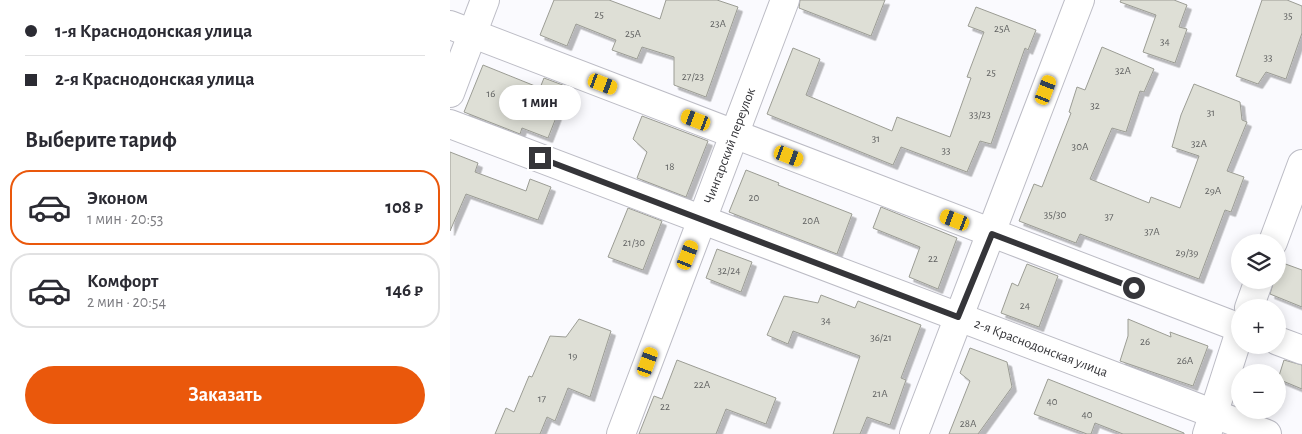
<!DOCTYPE html>
<html lang="ru">
<head>
<meta charset="utf-8">
<style>
  body { margin:0; font-family:"Alegreya Sans",sans-serif; background:#f7f7f7; color:#2b2b33; height:100vh; display:flex; flex-direction:column; font-size:19px; white-space:nowrap }
  * { box-sizing:border-box; margin:0 }
  p { font-size:16px; color:#7c7c81 }
  .icon { flex:none; width:28px; height:28px; fill:none; stroke:currentColor; stroke-width:2; stroke-linecap:round; stroke-linejoin:round }
  .map { position:relative; flex:1; overflow:hidden }
  .details { display:flex; flex-direction:column; background:#fff; width:450px }
  .details>* { flex:none }
  .banner { display:grid; align-content:center; height:110px; padding:0 25px; background:#fff }
  .controls { position:absolute; left:781px; top:234px; display:grid; gap:10px }
  .controls a { display:grid; place-items:center; width:55px; height:55px; border-radius:50%; background:#fff; box-shadow:0 2px 12px #0003; font-size:25px }
  .end { position:absolute; width:22px; height:22px; margin:-11px; border:6px solid #353539; background:#fff; box-shadow:0 0 0 2px #fff }
  .from { border-radius:50% }
  .bubble { position:absolute; height:35px; border-radius:18px; background:#fff; box-shadow:0 2px 12px #0003; font-size:16px; font-weight:600; line-height:35px; text-align:center }
  .car { position:absolute; width:15px; height:30px; margin:-15px -8px; border-radius:6px; box-shadow:0 0 4px 1px #0007; background:linear-gradient(#f5c518 24%,#345 0 40%,#f5c518 0 76%,#345 0 86%,#f5c518 0) }
  .banner b { display:flex; align-items:center; gap:18px; height:48px; font-size:19px }
  .banner b+b { border-top:1px solid #e1e1e2 }
  .banner i { width:12px; height:12px; background:#2b2b33 }
  ul { padding:0; list-style:none }
  li { display:flex; align-items:center; gap:15px; height:75px; margin:0 10px 8px; padding:0 15px; border:2px solid #e1e1e2; border-radius:20px }
  li div { flex:1 }
  li b { display:block; font-size:19px }
  li em { font-style:normal; font-weight:600 }
  li.on { border-color:#ea580c }
  li>.icon { width:45px; height:45px; stroke-width:1.5 }
  h2 { padding:0 25px; font-size:22px; line-height:60px }
  .button { display:flex; gap:10px; margin-top:auto; padding:10px 25px }
  .button a { flex:1; height:58px; border-radius:30px; background:#ea580c; color:#fff; font-size:20px; font-weight:600; line-height:58px; text-align:center }
  main { display:flex; flex:1; min-height:0 }
  .map>svg:first-child { display:block }
  .building { fill:#dedfd6; stroke:#9b9c94; filter:url(#shadow) }
  .lines { fill:none; stroke-linecap:round; stroke-linejoin:round }
  .minor-casing { stroke:#bcbcc5; stroke-width:30 }
  .minor { stroke:#fff; stroke-width:28 }
  .route { stroke:#353539; stroke-width:6 }
  .labels { text-anchor:middle; dominant-baseline:central; stroke-width:4; stroke-linejoin:round; paint-order:stroke }
  .number-label { font-size:11px; fill:#5f6060 }
  .street-label { font-size:14px; fill:#353539; stroke:#fff }
</style>
</head>
<body>
<main>
<section class="details">
<div class="banner">
<b><i class="from"></i>1-я Краснодонская улица</b>
<b><i></i>2-я Краснодонская улица</b>
</div>
<h2>Выберите тариф</h2>
<ul>
<li class="on"><svg class="icon" aria-label="car" viewBox="0 0 24 24"><path d="M5 17H2v-5l4-1 3-4h7l3 4 3 1v5h-3M9 17h6M6 11h13"/><circle cx="7" cy="17" r="2"/><circle cx="17" cy="17" r="2"/></svg><div><b>Эконом</b><p>1 мин · 20:53</p></div><em>108 ₽</em></li>
<li><svg class="icon" aria-label="car" viewBox="0 0 24 24"><path d="M5 17H2v-5l4-1 3-4h7l3 4 3 1v5h-3M9 17h6M6 11h13"/><circle cx="7" cy="17" r="2"/><circle cx="17" cy="17" r="2"/></svg><div><b>Комфорт</b><p>2 мин · 20:54</p></div><em>146 ₽</em></li>
</ul>
<div class="button"><a>Заказать</a></div>
</section>
<div class="map">
<svg width="852" height="434" viewBox="0 0 852 434">
  <defs>
    <filter id="shadow"><feDropShadow dx="4.5" dy="4.5" stdDeviation="0" flood-color="#0004"/></filter>
  </defs>
  <rect width="100%" height="100%" fill="#fafafe"/>
  <path class="building" d="M104,0H159L210,19L216,0H267L288,7L256,97L224,85V57L192,47L187,59L162,50L166,40L126,24L117,46L90,35Z
    M350,0H435L421,36L349,8Z
    M671,0H724L737,5L729,27L737,29L725,63L693,52L706,15L670,2Z
    M812,0H837L852,6V33L836,79L816,72L808,84L786,76Z
    M526,7L586,30L578,50L575,48L541,144L530,141L517,172L451,147L443,165L317,114L343,48L370,59L356,95L442,131L447,117L500,137L521,78L517,77L534,32L518,26Z
    M652,47L704,69L694,92L690,91L676,132L662,128L640,179L699,203L701,197L730,208L749,156L722,147L731,115L744,84L790,102L792,120L797,122L777,171L794,177L781,212L775,210L749,279L630,234L626,243L569,221L584,184L592,187L621,113L619,112L627,87L635,90Z
    M33,65L90,88L94,78L118,87L98,138L72,128L70,134L14,112Z
    M192,116L258,141L236,197L187,178L197,152L183,139Z
    M0,152L28,163L25,172L76,191L80,179L101,187L88,220L16,194L0,231Z
    M296,170L329,183L328,185L402,214L387,254L279,212Z
    M431,207L507,238L488,289L459,277L470,247L423,228Z
    M178,208L212,221L193,270L158,257Z
    M267,249L302,262L291,292L256,278Z
    M830,262L852,270V307L820,294L824,280H828Z
    M577,264L608,276L589,327L551,313L562,283L568,286Z
    M371,295L405,308L408,301L471,325L451,378L456,380L440,425L417,417L410,434H383L410,356L343,331L338,344L317,335L334,296L368,303Z
    M129,319L161,331L140,397L118,388L105,421L97,417L90,434H45L56,408L64,412L79,376L82,377L100,336L116,337Z
    M678,319L721,337L720,332L758,346L743,386L670,361L678,336Z
    M520,348L557,362L562,387L528,434H499L520,381L510,373Z
    M227,360L326,398L316,424L276,409L266,434H189L204,396L212,399Z
    M834,360L852,365V389L828,379Z
    M598,379L734,433V434H673L645,423L641,434H637L584,414Z"/>
  <g class="lines">
    <g class="minor-casing">
      <g id="minor">
        <path d="M0,25L790,328"/>
        <path d="M0,93L35,0"/>
        <path id="s1" d="M0,124L817,434"/>
        <path d="M823,242L852,164"/>
        <path d="M799,308L809,280"/>
        <path d="M828,341L852,350"/>
        <path id="s2" d="M171,434L335,0"/>
        <path d="M464,434L630,0"/>
        <path d="M757,434L790,331"/>
      </g>
    </g>
    <use href="#minor" class="minor"/>
  </g>
  <g class="lines">
    <path class="route" d="M90,158L508,317L542,234L684,288"/>
  </g>
  <g class="labels">
    <g class="number-label">
      <text x="149" y="14">25</text>
      <text x="838" y="15">35</text>
      <text x="268" y="23">23А</text>
      <text x="552" y="28">25А</text>
      <text x="183" y="33">25А</text>
      <text x="715" y="41">34</text>
      <text x="818" y="57">33</text>
      <text x="673" y="70">32А</text>
      <text x="541" y="72">25</text>
      <text x="243" y="76">27/23</text>
      <text x="41" y="93">16</text>
      <text x="645" y="105">32</text>
      <text x="761" y="112">31</text>
      <text x="530" y="114">33/23</text>
      <text x="426" y="138">31</text>
      <text x="749" y="143">32А</text>
      <text x="630" y="146">30А</text>
      <text x="496" y="150">33</text>
      <text x="220" y="166">18</text>
      <text x="763" y="190">29А</text>
      <text x="304" y="197">20</text>
      <text x="605" y="214">35/30</text>
      <text x="659" y="216">37</text>
      <text x="361" y="220">20А</text>
      <text x="702" y="231">37А</text>
      <text x="184" y="242">21/30</text>
      <text x="737" y="252">29/39</text>
      <text x="483" y="258">22</text>
      <text x="279" y="270">32/24</text>
      <text x="575" y="305">24</text>
      <text x="376" y="320">34</text>
      <text x="431" y="337">36/21</text>
      <text x="695" y="341">26</text>
      <text x="123" y="355">19</text>
      <text x="735" y="360">26А</text>
      <text x="252" y="384">22А</text>
      <text x="430" y="393">21А</text>
      <text x="92" y="398">17</text>
      <text x="602" y="401">40</text>
      <text x="215" y="406">22</text>
      <text x="637" y="414">40</text>
      <text x="518" y="423">28А</text>
    </g>
    <g class="street-label">
      <text stroke="none"><textPath href="#s2" startOffset="308">Чингарский переулок</textPath></text>
      <text stroke="none"><textPath href="#s1" startOffset="632">2-я Краснодонская улица</textPath></text>
    </g>
  </g>
</svg>
<div class="controls">
<a><svg class="icon" aria-label="layers" viewBox="0 0 24 24"><path d="M12 4l9 5-9 5-9-5zM3 14l9 5 9-5"/></svg></a>
<a>+</a>
<a>−</a>
</div>
<i class="end from" style="left:684px;top:288px"></i>
<i class="end" style="left:90px;top:158px"></i>
<div class="bubble" style="left:49px;top:85px;width:82px">1 мин</div>
<i class="car" style="left:153px;top:84px;rotate:111deg"></i>
<i class="car" style="left:596px;top:90px;rotate:21deg"></i>
<i class="car" style="left:246px;top:120px;rotate:291deg"></i>
<i class="car" style="left:339px;top:156px;rotate:111deg"></i>
<i class="car" style="left:505px;top:220px;rotate:291deg"></i>
<i class="car" style="left:238px;top:255px;rotate:21deg"></i>
<i class="car" style="left:198px;top:362px;rotate:20deg"></i>
</div>
</main>
</body>
</html>
